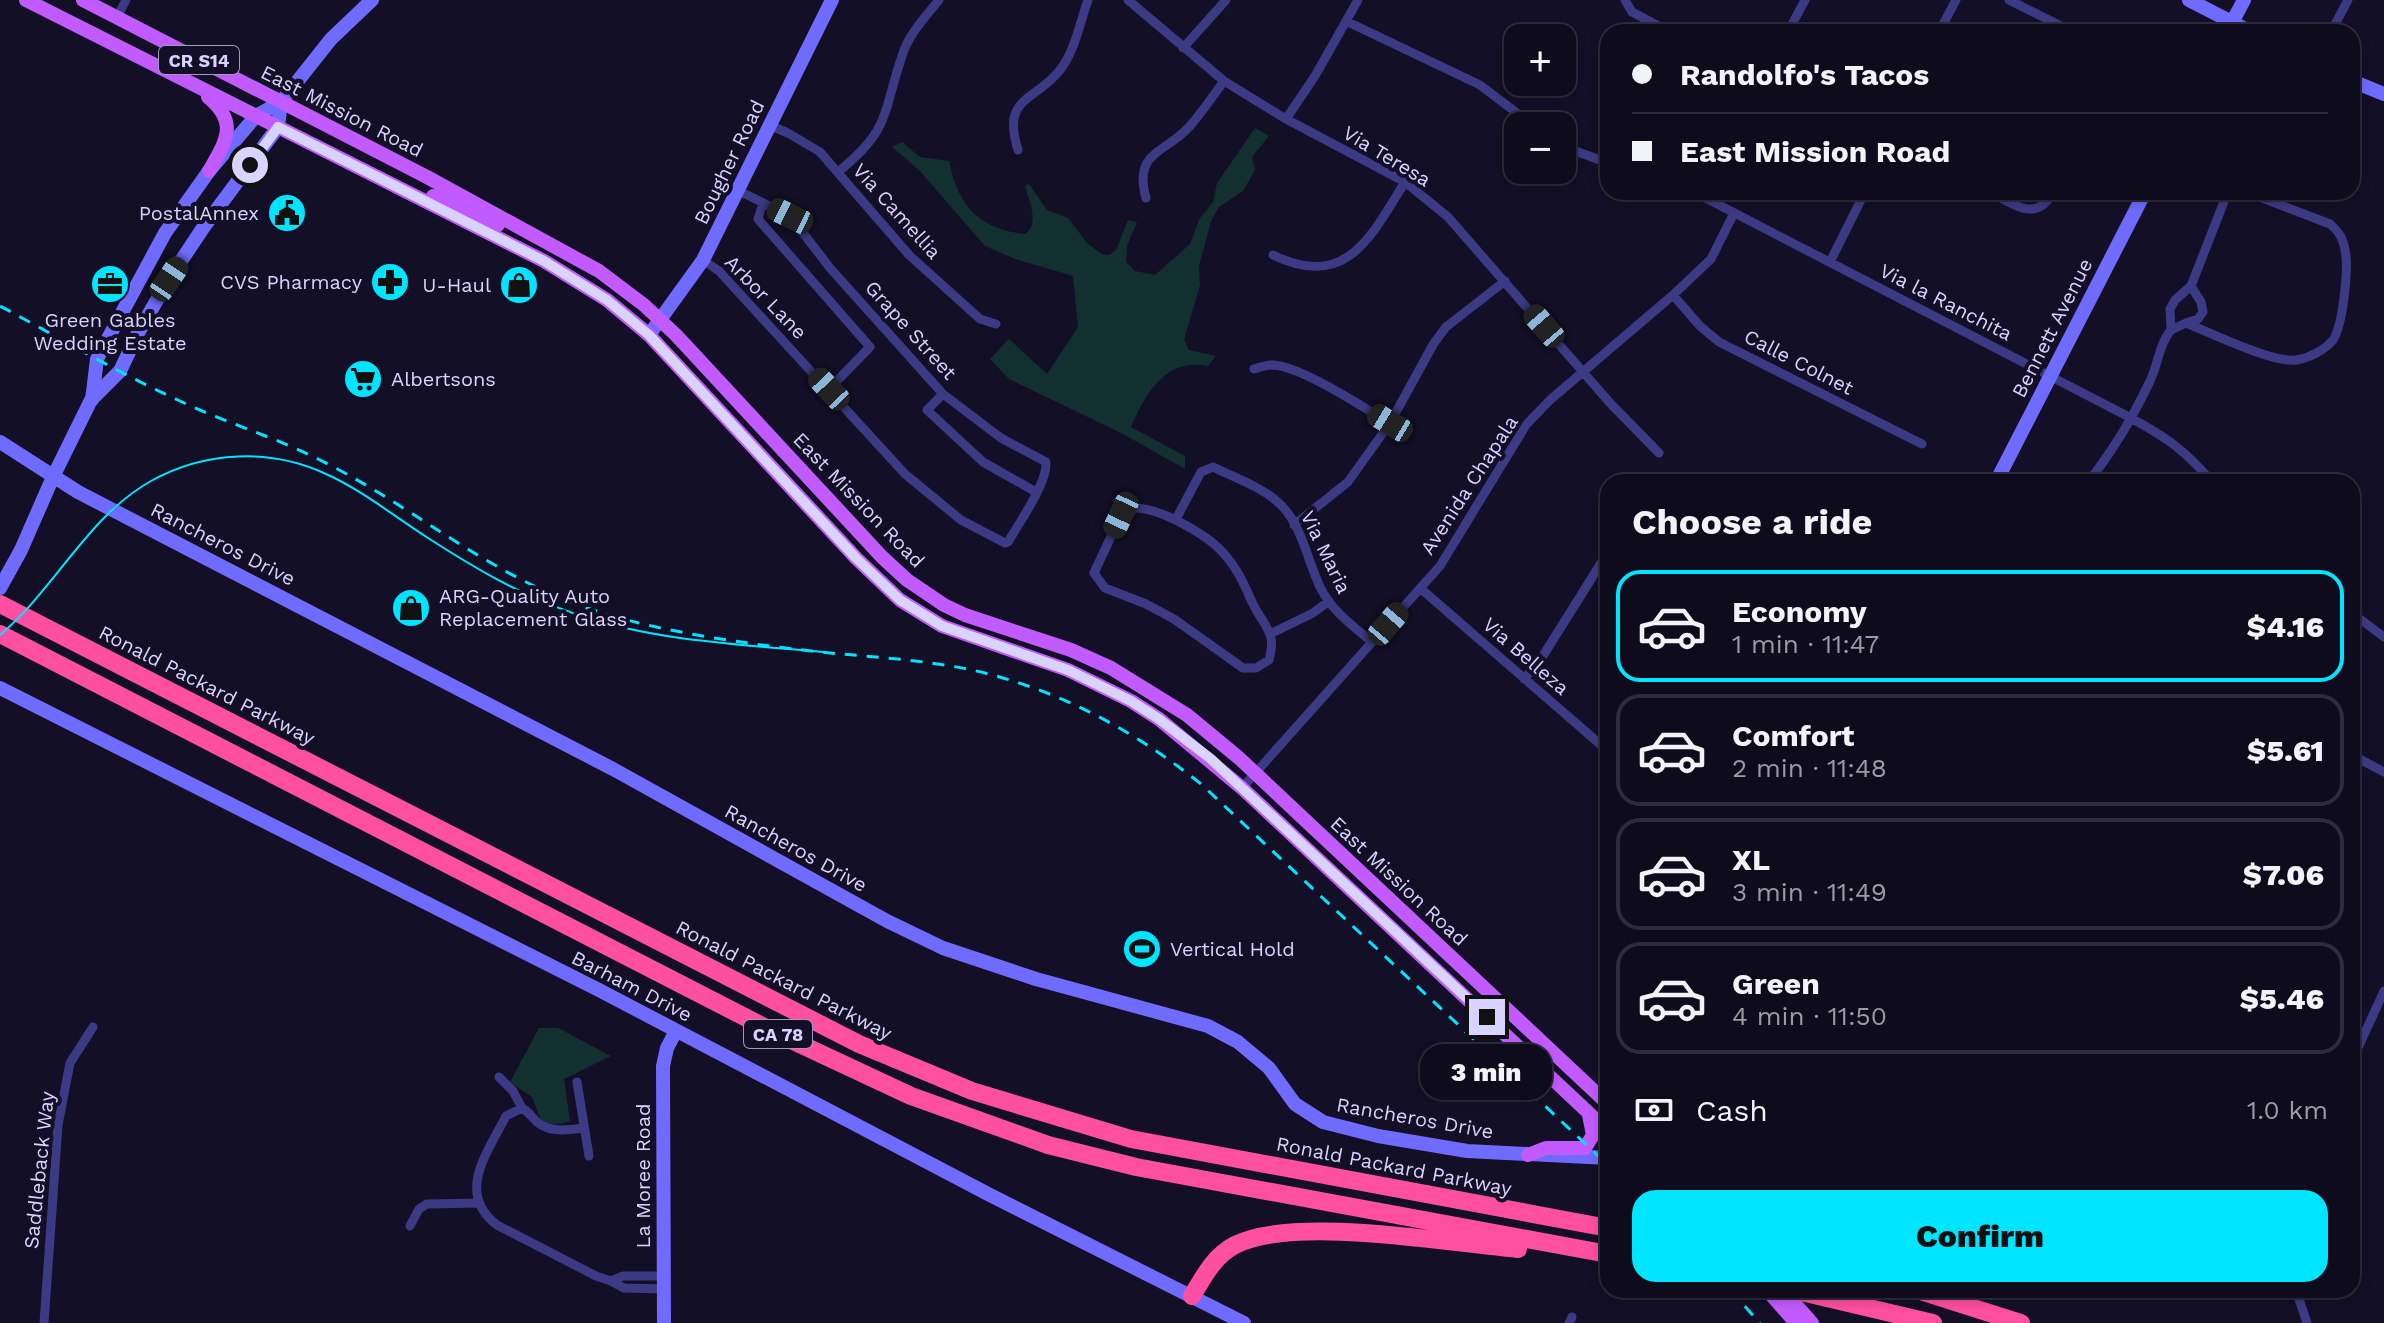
<!DOCTYPE html>
<html lang="en">
<head>
<meta charset="utf-8">
<style>
  body { margin:0; font-family:"Work Sans",sans-serif; background:#171425; color:#f1f3f6; height:100vh; display:flex; flex-direction:column; font-size:30px; white-space:nowrap }
  * { box-sizing:border-box; margin:0 }
  p { font-size:26px; color:#9b9ba3 }
  .icon { flex:none; width:44px; height:44px; fill:none; stroke:currentColor; stroke-width:2; stroke-linecap:round; stroke-linejoin:round }
  .map { position:relative; flex:1; overflow:hidden }
  .side { position:absolute; left:1600px; top:474px; width:760px; height:824px; display:flex; flex-direction:column; background:#0e0b1c; border-radius:24px; box-shadow:0 4px 12px #0003,0 0 0 2px #2e2b3b }
  .side>* { flex:none }
  .banner { position:absolute; left:1600px; top:24px; width:760px; height:176px; border-radius:24px; box-shadow:0 4px 12px #0003,0 0 0 2px #2e2b3b; display:grid; align-content:center; height:176px; padding:0 32px; background:#0e0b1c }
  .tools { position:absolute; left:1504px; top:24px; display:grid; gap:16px }
  .tools a { display:grid; place-items:center; width:72px; height:72px; border-radius:16px; background:#0e0b1c; box-shadow:0 4px 12px #0003,0 0 0 2px #2e2b3b; font-size:40px }
  .end { position:absolute; width:36px; height:36px; margin:-18px; border:10px solid #d9d4ff; background:#111; box-shadow:0 0 0 4px #111 }
  .from { border-radius:50% }
  .bubble { position:absolute; height:56px; border-radius:24px; background:#0e0b1c; box-shadow:0 4px 12px #0003,0 0 0 2px #2e2b3b; font-size:26px; font-weight:800; line-height:56px; text-align:center }
  .car { position:absolute; width:24px; height:48px; margin:-24px -12px; border-radius:10px; box-shadow:0 0 6px 2px #0007; background:linear-gradient(#222 24%,#8ab4d8 0 40%,#222 0 76%,#8ab4d8 0 86%,#222 0) }
  .banner b { display:flex; align-items:center; gap:28px; height:76px; font-size:30px }
  .banner b+b { border-top:2px solid #2e2b3b }
  .banner i { width:20px; height:20px; background:#f1f3f6 }
  ul { padding:0; list-style:none }
  li { display:flex; align-items:center; gap:24px; height:112px; margin:0 16px 12px; padding:0 16px; border:4px solid #2e2b3b; border-radius:24px }
  li div { flex:1 }
  li b { display:block; font-size:30px }
  li em { font-style:normal; font-weight:800 }
  li.active { border-color:#00e5ff }
  li>.icon { width:72px; height:72px; stroke-width:1.5 }
  h2 { padding:0 32px; font-size:36px; line-height:96px }
  .pay { display:flex; align-items:center; gap:20px; height:88px; padding:0 32px; font-size:30px }
  .pay p { margin-inline-start:auto }
  .action { display:flex; gap:16px; margin-top:auto; padding:16px 32px }
  .action a { flex:1; height:92px; border-radius:24px; background:#00e5ff; color:#111; font-size:32px; font-weight:800; line-height:92px; text-align:center }
  .map>svg:first-child { display:block }
  .green { fill:#12302f }
  .lines { fill:none; stroke-linecap:round; stroke-linejoin:round }
  .street { stroke:#3d3a85; stroke-width:9 }
  .secondary { stroke:#6f6bff; stroke-width:14 }
  .primary { stroke:#c25bff; stroke-width:14 }
  .highway { stroke:#ff4fa3; stroke-width:18 }
  .tram { stroke:#00e5ff; stroke-width:2 }
  .rail { stroke:#00e5ff; stroke-width:3; stroke-dasharray:12 10; stroke-linecap:butt }
  .route { stroke:#d9d4ff; stroke-width:10 }
  .labels { text-anchor:middle; dominant-baseline:central; stroke-width:8; stroke-linejoin:round; paint-order:stroke }
  .shield { fill:#130f26; stroke:#9e99be; stroke-width:2 }
  .shield-label { font-size:18px; font-weight:bold; fill:#d9d4ff }
  .street-label { font-size:20px; fill:#d9d4ff; stroke:#130f26 }
  .poi-label { font-size:20px; fill:#d9d4ff; stroke:#130f26; text-anchor:end }
</style>
</head>
<body>
<div class="map">
<svg width="2384" height="1323" viewBox="0 0 2384 1323">
  <rect width="100%" height="100%" fill="#130f26"/>
  <path class="green" d="M1255,128L1269,136L1252,157L1255,170L1243,191L1219,207L1211,221L1199,266L1200,285L1184,340L1189,350L1216,356L1208,366C1164,358 1146,394 1131,427L1185,456V469L1123,434L1009,379L990,359L1009,339L1047,374L1078,327L1073,276L1015,259L985,246L919,170L892,147L902,142L920,157L949,161C958,205 978,229 1025,234C1040,223 1029,202 1025,186L1029,184L1047,210L1068,218L1088,244L1102,254L1109,255L1116,250L1128,220L1137,222L1127,246L1126,262L1135,271L1155,275L1190,244L1200,218L1213,202L1217,183Z
    M539,1028H558L611,1056L564,1079L570,1121C559,1125 551,1125 541,1120L532,1097L510,1082Z"/>
  <g class="lines">
    <path class="street" d="M1128,0L1224,81L1286,119L1405,182L1448,217L1610,403L1659,453
      M1625,0L1632,12L1670,32
      M2009,0L2073,32
      M117,17L126,0
      M1348,22L1480,85L1534,126
      M1788,32L1805,0
      M1939,32L1956,0
      M2331,32L2348,0
      M1183,48L1226,0
      M1286,119L1315,76L1358,0
      M769,125L788,133L820,152L909,255L980,319L996,324
      M1562,146L1608,163
      M1018,150C1001,96 1035,102 1060,70C1075,51 1080,22 1088,0
      M838,172C891,129 882,115 902,56C908,35 925,17 939,0
      M1694,192L2131,418C2167,438 2185,450 2212,482
      M1989,192C2012,203 2037,224 2053,192
      M2236,192L2225,199L2191,286L2175,300L2170,309L2171,330L2186,323C2211,333 2272,363 2296,360C2309,358 2325,350 2333,340C2343,325 2349,267 2345,250C2343,238 2339,232 2330,224L2249,193L2237,192
      M1146,198C1133,151 1165,154 1190,126C1202,112 1213,96 1224,81
      M763,203L758,219L870,347L829,389
      M1273,255C1347,291 1371,236 1405,182
      M703,260L719,271L905,474L961,520L1005,543L1008,542C1019,523 1048,482 1046,462L1001,438L943,394L830,268L790,216L737,190
      M1830,262L1865,192
      M1673,295L1700,326L1719,342L1922,444
      M2186,323L2198,319L2203,312L2201,302L2191,286
      M1254,369C1260,367 1267,365 1273,365C1301,366 1364,408 1390,423
      M943,394L927,410L983,462L1036,492
      M2088,482C2113,451 2133,417 2150,381C2158,365 2159,344 2171,330
      M1135,508C1161,508 1210,536 1226,556C1239,571 1245,587 1253,604C1265,628 1277,632 1269,660L1256,668H1243L1174,619L1146,604L1105,588L1094,573L1121,515Z
      M1176,519L1201,472L1213,467C1235,478 1265,488 1282,506C1303,528 1308,563 1321,589C1333,612 1353,626 1372,642
      M1294,525L1348,482L1390,423L1434,343L1446,327L1505,281
      M1420,588L1608,751
      M2352,613L2384,637
      M1272,633L1313,613L1329,601
      M1524,679L1541,659L1608,552
      M2352,755L2384,772
      M1242,788L1440,566L1526,425L1550,400L1673,295L1711,259L1734,213
      M2352,1061L2384,991
      M499,1077L513,1091L522,1108
      M577,1082L589,1156
      M584,1128C568,1130 550,1133 537,1122C531,1116 529,1112 522,1108L506,1116C488,1152 455,1193 497,1225L596,1276L611,1281
      M410,1226L419,1209L427,1204L478,1203
      M664,1276H623L611,1281L624,1288L664,1289
      M2296,1290L2307,1323
      M44,1323L58,1125L70,1063L93,1027
      M1569,1323L1572,1317"/>
    <path class="secondary" d="M2189,0L2251,32
      M2227,32L2244,0
      M2352,81L2384,94
      M649,335L703,260L832,0
      M92,400L97,359L165,233L209,171L256,116L281,102L331,39L372,0
      M0,442L78,492L613,769L887,921L943,948L1036,979L1208,1026L1238,1042L1269,1068L1295,1104L1323,1122L1378,1136L1467,1151L1608,1158
      M1996,482L2145,192
      M0,588L21,550L53,477L91,400L120,371L138,333L169,279L203,228L278,127L281,102
      M0,688L599,990L990,1195L1244,1323
      M664,1323L663,1066L667,1048L676,1031"/>
    <path class="primary" d="M26,0L544,261L607,300L649,335L856,558L900,600L942,626L1068,670L1131,701L1159,719L1242,788L1608,1131
      M83,0L427,177L599,271L644,305L676,335L882,557L907,580L944,605L965,615L1071,650L1111,668L1187,715L1239,758L1608,1104
      M208,97C240,123 225,143 209,171
      M433,196L498,225
      M1528,1155L1546,1148H1585L1593,1135L1589,1115
      M1767,1290L1796,1323
      M1783,1290L1812,1323"/>
    <path class="highway" d="M0,604L859,1044L972,1091L1131,1139L1608,1228
      M0,634L770,1030L911,1096L1048,1145L1136,1167L1608,1254
      M1793,1290L1933,1323
      M1917,1290L2021,1323
      M1192,1296C1204,1276 1214,1256 1235,1245C1294,1215 1449,1243 1518,1249"/>
    <path class="tram" d="M0,635C55,589 88,516 151,481C205,451 271,448 326,474C362,490 395,517 428,538C473,567 517,593 567,611C649,641 736,644 823,652"/>
    <path class="rail" d="M0,306C60,338 118,373 180,401C226,423 275,437 320,460C413,506 490,576 590,609C661,633 755,645 830,653C875,657 922,660 967,669C1054,687 1132,729 1201,784L1608,1165
      M1730,1290L1760,1323"/>
  </g>
  <g class="lines">
    <path class="route" d="M250,165L278,127L544,261L607,300L649,335L856,558L900,600L942,626L1068,670L1131,701L1159,719L1211,759L1487,1017"/>
  </g>
  <defs>
    <g id="civic-disc" transform="scale(2)"><circle r="9.5" fill="#00e5ff" stroke="#130f26"/><path d="M-.6-6.5H3V-4.5H.6V-3L4-1V1h2V6H-6V1h2V-1L-.6-3ZM-1.2 2.5V6h2.4V2.5Z" fill="#111"/></g>
    <g id="pharmacy-disc" transform="scale(2)"><circle r="9.5" fill="#00e5ff" stroke="#130f26"/><path d="M-2-6h4v4h4v4h-4v4h-4v-4h-4v-4h4Z" fill="#111"/></g>
    <g id="office-disc" transform="scale(2)"><circle r="9.5" fill="#00e5ff" stroke="#130f26"/><path d="M-6-3h4V-5.5h4V-3h4V5H-6ZM-1-4.5V-3h2v-1.5ZM-6 0V1H6V0Z" fill="#111"/></g>
    <g id="shop-disc" transform="scale(2)"><circle r="9.5" fill="#00e5ff" stroke="#130f26"/><path d="M-5-2.5h2.3a2.7 3.5 0 0 1 5.4 0H5L5.5 6h-11ZM-1.5-2.5h3a1.5 2.3 0 0 0-3 0Z" fill="#111"/></g>
    <g id="supermarket-disc" transform="scale(2)"><circle r="9.5" fill="#00e5ff" stroke="#130f26"/><path d="M-6-5.5h2.5l.6 2H6L4.5 2H-2.5L-4.4-4H-6ZM-1.5 3.2a1.3 1.3 0 1 0 .1 0ZM3 3.2a1.3 1.3 0 1 0 .1 0Z" fill="#111"/></g>
    <g id="stadium-disc" transform="scale(2)"><circle r="9.5" fill="#00e5ff" stroke="#130f26"/><path d="M0-5a6.5 5 0 1 0 0 10a6.5 5 0 1 0 0-10ZM-3.5-1.8h7v3.6h-7Z" fill="#111"/></g>
  </defs>
  <g fill-rule="evenodd">
    <use href="#civic-disc" x="287" y="213"/>
    <use href="#pharmacy-disc" x="390" y="282"/>
    <use href="#office-disc" x="110" y="284"/>
    <use href="#shop-disc" x="519" y="285"/>
    <use href="#supermarket-disc" x="363" y="379"/>
    <use href="#shop-disc" x="411" y="608"/>
    <use href="#stadium-disc" x="1142" y="949"/>
  </g>
  <g class="labels">
    <g class="shield">
      <rect x="159" y="46" width="80" height="28" rx="6"/>
      <rect x="744" y="1020" width="68" height="28" rx="6"/>
    </g>
    <g class="shield-label">
      <text x="199" y="60">CR S14</text>
      <text x="778" y="1034">CA 78</text>
    </g>
    <g class="street-label">
      <text transform="translate(342 111) rotate(27)">East Mission Road</text>
      <text transform="translate(1387 156) rotate(31)">Via Teresa</text>
      <text transform="translate(729 162) rotate(-64)">Bougher Road</text>
      <text transform="translate(897 211) rotate(48)">Via Camellia</text>
      <text transform="translate(766 297) rotate(46)">Arbor Lane</text>
      <text transform="translate(1946 302) rotate(27)">Via la Ranchita</text>
      <text transform="translate(2052 328) rotate(-63)">Bennett Avenue</text>
      <text transform="translate(911 330) rotate(48)">Grape Street</text>
      <text transform="translate(1799 362) rotate(27)">Calle Colnet</text>
      <text transform="translate(1469 485) rotate(-57)">Avenida Chapala</text>
      <text transform="translate(859 500) rotate(46)">East Mission Road</text>
      <text transform="translate(223 544) rotate(27)">Rancheros Drive</text>
      <text transform="translate(1326 552) rotate(64)">Via Maria</text>
      <text transform="translate(1526 656) rotate(41)">Via Belleza</text>
      <text transform="translate(207 685) rotate(27)">Ronald Packard Parkway</text>
      <text transform="translate(796 848) rotate(29)">Rancheros Drive</text>
      <text transform="translate(1399 881) rotate(43)">East Mission Road</text>
      <text transform="translate(784 980) rotate(27)">Ronald Packard Parkway</text>
      <text transform="translate(632 986) rotate(27)">Barham Drive</text>
      <text transform="translate(1415 1118) rotate(10)">Rancheros Drive</text>
      <text transform="translate(1394 1166) rotate(11)">Ronald Packard Parkway</text>
      <text transform="translate(39 1170) rotate(-84)">Saddleback Way</text>
      <text transform="translate(643 1176) rotate(-90)">La Moree Road</text>
    </g>
    <g class="poi-label">
      <text x="259" y="213">PostalAnnex</text>
      <text x="362" y="282">CVS Pharmacy</text>
      <text x="491" y="285">U-Haul</text>
      <text x="110" y="320" text-anchor="middle">Green Gables<tspan x="110" dy="23">Wedding Estate</tspan></text>
      <text x="391" y="379" text-anchor="start">Albertsons</text>
      <text x="439" y="596" text-anchor="start">ARG-Quality Auto<tspan x="439" dy="23">Replacement Glass</tspan></text>
      <text x="1170" y="949" text-anchor="start">Vertical Hold</text>
    </g>
  </g>
</svg>
<div class="tools">
<a>+</a>
<a>−</a>
</div>
<i class="end from" style="left:250px;top:165px"></i>
<i class="end" style="left:1487px;top:1017px"></i>
<div class="bubble" style="left:1420px;top:1044px;width:132px">3 min</div>
<i class="car" style="left:790px;top:216px;rotate:296deg"></i>
<i class="car" style="left:169px;top:279px;rotate:34deg"></i>
<i class="car" style="left:1544px;top:326px;rotate:319deg"></i>
<i class="car" style="left:829px;top:389px;rotate:317deg"></i>
<i class="car" style="left:1390px;top:423px;rotate:301deg"></i>
<i class="car" style="left:1121px;top:515px;rotate:205deg"></i>
<i class="car" style="left:1388px;top:624px;rotate:41deg"></i>
<div class="banner">
<b><i class="from"></i>Randolfo's Tacos</b>
<b><i></i>East Mission Road</b>
</div>
<section class="side">
<h2>Choose a ride</h2>
<ul>
<li class="active"><svg class="icon" aria-label="car" viewBox="0 0 24 24"><path d="M5 17H2v-5l4-1 3-4h7l3 4 3 1v5h-3M9 17h6M6 11h13"/><circle cx="7" cy="17" r="2"/><circle cx="17" cy="17" r="2"/></svg><div><b>Economy</b><p>1 min · 11:47</p></div><em>$4.16</em></li>
<li><svg class="icon" aria-label="car" viewBox="0 0 24 24"><path d="M5 17H2v-5l4-1 3-4h7l3 4 3 1v5h-3M9 17h6M6 11h13"/><circle cx="7" cy="17" r="2"/><circle cx="17" cy="17" r="2"/></svg><div><b>Comfort</b><p>2 min · 11:48</p></div><em>$5.61</em></li>
<li><svg class="icon" aria-label="car" viewBox="0 0 24 24"><path d="M5 17H2v-5l4-1 3-4h7l3 4 3 1v5h-3M9 17h6M6 11h13"/><circle cx="7" cy="17" r="2"/><circle cx="17" cy="17" r="2"/></svg><div><b>XL</b><p>3 min · 11:49</p></div><em>$7.06</em></li>
<li><svg class="icon" aria-label="car" viewBox="0 0 24 24"><path d="M5 17H2v-5l4-1 3-4h7l3 4 3 1v5h-3M9 17h6M6 11h13"/><circle cx="7" cy="17" r="2"/><circle cx="17" cy="17" r="2"/></svg><div><b>Green</b><p>4 min · 11:50</p></div><em>$5.46</em></li>
</ul>
<div class="pay"><svg class="icon" aria-label="cash" viewBox="0 0 24 24"><path d="M3 7h18v10H3z"/><circle cx="12" cy="12" r="2"/></svg>Cash<p>1.0 km</p></div>
<div class="action"><a>Confirm</a></div>
</section>
</div>
</body>
</html>
